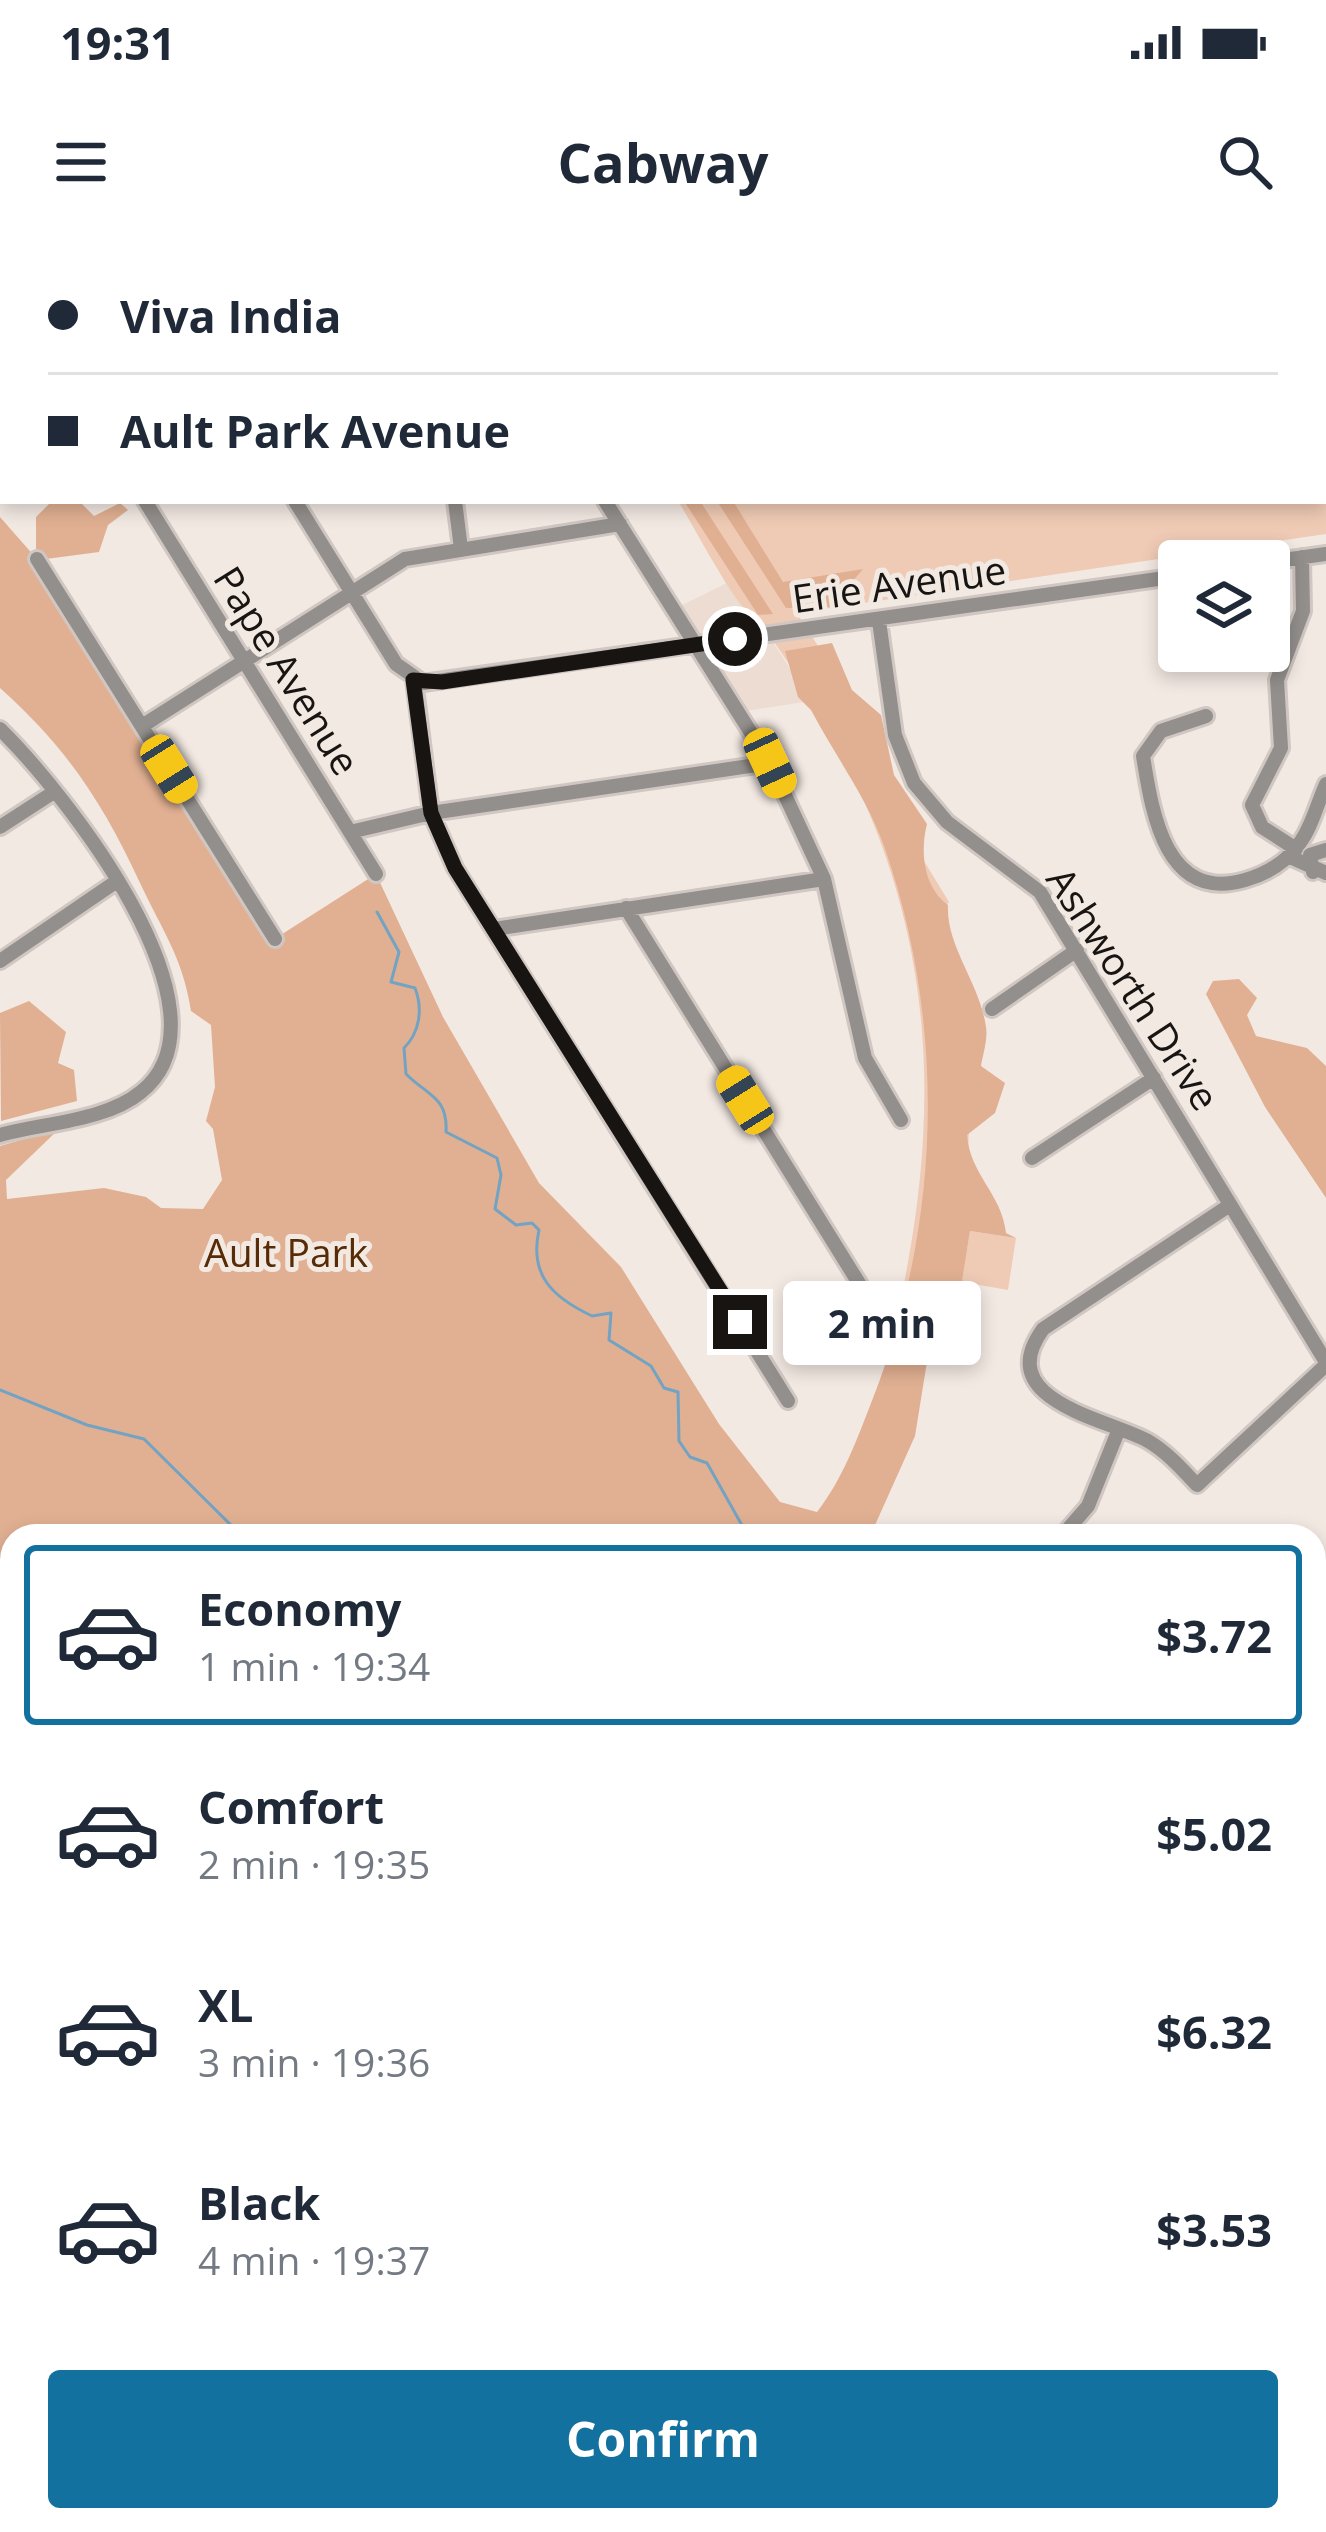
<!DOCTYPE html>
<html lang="en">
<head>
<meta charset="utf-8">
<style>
  body { margin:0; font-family:"Open Sans",sans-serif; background:#f2f2f3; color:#1f2937; height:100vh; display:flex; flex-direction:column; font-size:45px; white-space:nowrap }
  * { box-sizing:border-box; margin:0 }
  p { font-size:39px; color:#747a83 }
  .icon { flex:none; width:66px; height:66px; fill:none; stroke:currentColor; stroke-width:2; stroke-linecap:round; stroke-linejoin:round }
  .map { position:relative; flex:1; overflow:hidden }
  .sheet { position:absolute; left:0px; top:1284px; width:1326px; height:1008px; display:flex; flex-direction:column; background:#fff; border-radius:36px 36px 0 0; box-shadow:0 6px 18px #0003 }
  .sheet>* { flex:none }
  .hud { position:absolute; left:0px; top:0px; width:1326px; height:264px; box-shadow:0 6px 18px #0003; display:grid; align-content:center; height:264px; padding:0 48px; background:#fff }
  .fabs { position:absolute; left:1158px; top:300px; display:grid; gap:24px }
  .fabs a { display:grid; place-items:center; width:132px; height:132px; border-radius:12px; background:#fff; box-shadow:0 6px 18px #0003; font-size:60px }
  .end { position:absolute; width:54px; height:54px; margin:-27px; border:15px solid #171412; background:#fff; box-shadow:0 0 0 6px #fff }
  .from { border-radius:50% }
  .bubble { position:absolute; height:84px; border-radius:12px; background:#fff; box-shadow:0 6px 18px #0003; font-size:39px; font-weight:700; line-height:84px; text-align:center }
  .car { position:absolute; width:36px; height:72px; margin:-36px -18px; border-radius:15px; box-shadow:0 0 9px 3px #0007; background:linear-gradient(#f5c518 24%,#345 0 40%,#f5c518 0 76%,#345 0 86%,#f5c518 0) }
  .hud b { display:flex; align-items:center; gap:42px; height:114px; font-size:45px }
  .hud b+b { border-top:3px solid #e0e1e3 }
  .hud i { width:30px; height:30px; background:#1f2937 }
  ul { padding:21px 0 0; list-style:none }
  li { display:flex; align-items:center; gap:36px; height:180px; margin:0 24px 18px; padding:0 24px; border:6px solid transparent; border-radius:12px }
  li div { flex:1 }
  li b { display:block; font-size:45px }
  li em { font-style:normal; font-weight:700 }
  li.on { border-color:#13719f }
  li>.icon { width:108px; height:108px; stroke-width:1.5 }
  .primary-button { display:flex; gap:24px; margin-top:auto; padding:24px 48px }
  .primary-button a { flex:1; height:138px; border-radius:12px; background:#13719f; color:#fff; font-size:48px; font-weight:700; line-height:138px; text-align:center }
  .status { display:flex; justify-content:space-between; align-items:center; height:84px; padding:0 60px; background:#fff; direction:ltr }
  .status svg { height:33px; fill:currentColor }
  header { display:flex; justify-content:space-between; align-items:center; height:156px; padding:0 48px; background:#fff; font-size:54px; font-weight:700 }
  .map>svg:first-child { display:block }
  .built { fill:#eddcd2 }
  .green { fill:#efcbb5 }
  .forest { fill:#e1b092 }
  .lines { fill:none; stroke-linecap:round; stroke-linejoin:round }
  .stream { stroke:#72a3c3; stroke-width:3 }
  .minor-casing { stroke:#d0c7c2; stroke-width:20 }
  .highway-casing { stroke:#d0c7c2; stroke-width:24 }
  .minor { stroke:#938f8c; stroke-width:14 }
  .highway { stroke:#332c27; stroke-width:18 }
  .rail-casing { stroke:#534e4b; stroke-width:8 }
  .rail { stroke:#f3e9e3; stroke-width:3; stroke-dasharray:9; stroke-linecap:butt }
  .route { stroke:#171412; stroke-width:15 }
  .labels { text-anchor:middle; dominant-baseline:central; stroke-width:10; stroke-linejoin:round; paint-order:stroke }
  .street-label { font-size:39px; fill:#171412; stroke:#f3e9e3 }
  .park-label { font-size:39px; fill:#582b07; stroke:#f3e9e3 }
</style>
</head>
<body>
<div class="status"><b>19:31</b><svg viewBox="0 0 49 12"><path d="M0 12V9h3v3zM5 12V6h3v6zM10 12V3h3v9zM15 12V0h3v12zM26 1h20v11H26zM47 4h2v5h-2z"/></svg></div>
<header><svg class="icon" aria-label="menu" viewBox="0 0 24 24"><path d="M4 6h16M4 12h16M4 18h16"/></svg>Cabway<svg class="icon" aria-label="search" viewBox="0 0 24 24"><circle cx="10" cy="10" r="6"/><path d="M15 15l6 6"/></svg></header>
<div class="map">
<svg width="1326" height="2292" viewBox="0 0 1326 2292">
  <rect width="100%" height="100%" fill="#f3e9e3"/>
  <path class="built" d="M729,342L752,379H758L811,461L739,472L674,369Z
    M1314,1655L1326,1670V1916L1314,1910Z
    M958,2280H1099L1106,2292H964Z"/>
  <path class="green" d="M515,0H1326V294L797,373L848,453L924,621L949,662L944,667C980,808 980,971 928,1109C916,1141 884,1172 865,1199C942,939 961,714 818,471C799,440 776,399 751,376C730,357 695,288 678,261H1323V3Z
    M970,991L1016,998L1008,1050L962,1042Z"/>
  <path class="forest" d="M52,261H79L94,276L120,263L128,270L108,285L99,312L46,319L41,327L276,698L376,634L443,777L539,943L621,1027L719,1184L780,1262L817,1272C844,1237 857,1199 873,1158C941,984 947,785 884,606C868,560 834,514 811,470L798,457L785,411L832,403L852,450L881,475L894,535L927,584C920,611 923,647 948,665C946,707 980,743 986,787C988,799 983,814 981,826L1005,843L995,873L967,895C970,935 1002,954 1006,993L1016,998L970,991L962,1042L931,1097L915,1196L871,1294L12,1296V1718L0,1700V906L59,889L6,940L7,959L104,948L146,957L161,968L203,969L222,940L213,889L206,881L215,847L211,785L191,771C183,718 162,690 140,643C103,563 67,508 0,448V277L36,318V277Z
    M684,261H700L773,374L758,375Z
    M717,261H733L783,342L863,329L831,367L786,368Z
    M1239,739L1257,758L1247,775L1256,796L1307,808L1326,826V958L1265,867L1206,754L1213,741Z
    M29,761L66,792L58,823L74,830L77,861L1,881L0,773Z
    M12,1787V2173L0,2176V1788Z
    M1314,1953L1326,1958V2086L1314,2084Z
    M1314,2170L1326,2182V2267L1314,2276Z
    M12,2260V2280H880L887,2292H0V2264Z
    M1099,2280H1190L1196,2292H1106Z"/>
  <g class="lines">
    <path class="stream" d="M377,672L399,712L391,742L415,748C423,769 420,792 404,808L406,834C428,856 448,857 446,892L497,918L501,935L495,969L516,985L532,983L539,990C529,1035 552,1057 592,1076L611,1073L609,1100L651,1126L664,1148L678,1152L679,1201L690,1217L707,1223L748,1296
      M0,1150L87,1185L144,1199L242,1296
      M1314,1683L1326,1696
      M92,2280L247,2282L272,2292
      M836,2280L845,2292
      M36,2292L59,2280
      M638,2292L644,2280"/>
    <g class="minor-casing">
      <path id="minor" d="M132,0L134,3
        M441,0L443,3
        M382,3L387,0
        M0,89L3,88
        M145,261L376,634
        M295,261L396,424L423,443L1179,336
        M455,261L461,309
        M605,261L770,523L824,639L865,818L901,880
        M37,319L275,699
        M1269,322L1326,314
        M879,381L895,495L914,543L947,582L1040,652L1326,1122
        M414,440L431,573L455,628L788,1161
        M1206,476L1161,491L1143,516C1152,572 1165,663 1245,640C1266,634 1286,622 1299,604C1312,587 1317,564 1326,544
        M142,486L405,319L620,284
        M0,489C63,551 241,773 141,852C106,881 43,883 0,895
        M0,587L54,552
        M350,592L431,573L770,523
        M1296,609L1262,587L1252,565L1281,508L1277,440L1303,371L1302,317
        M1288,616L1326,633
        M1313,632L1310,615L1326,610
        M626,668L888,1090
        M494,689L824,639
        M0,721L117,641
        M992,769L1077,710
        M1032,918L1154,838
        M1230,965L1043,1089C991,1161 1106,1178 1148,1201C1167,1212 1182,1229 1197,1245L1326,1125
        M1062,1296L1088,1266L1119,1189
        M1314,1340L1326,1351
        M1314,1407L1326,1396
        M958,2280L964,2292"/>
    </g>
    <g class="highway-casing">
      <path id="highway" d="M1314,1460L1326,1448
        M1314,1941L1326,1947
        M1314,2100L1326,2101
        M1314,2123L1326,2128
        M1314,2153L1326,2165
        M0,2196L12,2193
        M0,2212L12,2210
        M1224,2280L1240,2292
        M1317,2292L1326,2285"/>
    </g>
    <use href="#minor" class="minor"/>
    <use href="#highway" class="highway"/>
    <g class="rail-casing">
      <path id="rail" d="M1314,1372L1326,1361
        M0,2253L12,2252
        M861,2280L867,2292"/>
    </g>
    <use href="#rail" class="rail"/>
  </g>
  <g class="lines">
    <path class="route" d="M735,399L442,442L413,440L431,573L455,628L740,1082"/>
  </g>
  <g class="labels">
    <g class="street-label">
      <text transform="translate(899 343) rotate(-8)">Erie Avenue</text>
      <text transform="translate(288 430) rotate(58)">Pape Avenue</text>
      <text transform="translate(1134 748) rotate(57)">Ashworth Drive</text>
    </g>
    <g class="park-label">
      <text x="286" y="1011">Ault Park</text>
    </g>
  </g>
</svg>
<div class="fabs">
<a><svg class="icon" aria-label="layers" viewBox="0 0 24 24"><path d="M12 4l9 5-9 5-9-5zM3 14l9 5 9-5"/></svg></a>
</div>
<i class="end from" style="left:735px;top:399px"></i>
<i class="end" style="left:740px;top:1082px"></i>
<div class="bubble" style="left:783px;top:1041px;width:198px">2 min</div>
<i class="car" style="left:770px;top:523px;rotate:155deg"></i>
<i class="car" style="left:169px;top:529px;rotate:148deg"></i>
<i class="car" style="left:745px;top:860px;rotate:328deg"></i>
<div class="hud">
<b><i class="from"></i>Viva India</b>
<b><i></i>Ault Park Avenue</b>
</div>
<section class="sheet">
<ul>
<li class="on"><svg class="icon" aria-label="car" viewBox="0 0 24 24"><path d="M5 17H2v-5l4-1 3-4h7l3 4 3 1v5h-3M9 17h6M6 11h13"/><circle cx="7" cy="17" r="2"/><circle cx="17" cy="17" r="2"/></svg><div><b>Economy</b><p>1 min · 19:34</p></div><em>$3.72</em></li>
<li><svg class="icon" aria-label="car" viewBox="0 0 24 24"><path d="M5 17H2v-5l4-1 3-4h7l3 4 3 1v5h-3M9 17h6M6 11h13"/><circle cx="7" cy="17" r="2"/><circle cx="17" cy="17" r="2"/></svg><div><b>Comfort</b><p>2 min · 19:35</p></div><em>$5.02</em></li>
<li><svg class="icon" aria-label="car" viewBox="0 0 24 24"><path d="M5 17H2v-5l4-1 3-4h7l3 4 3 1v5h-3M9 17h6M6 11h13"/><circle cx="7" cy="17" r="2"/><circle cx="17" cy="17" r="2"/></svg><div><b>XL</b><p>3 min · 19:36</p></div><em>$6.32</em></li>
<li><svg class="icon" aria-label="car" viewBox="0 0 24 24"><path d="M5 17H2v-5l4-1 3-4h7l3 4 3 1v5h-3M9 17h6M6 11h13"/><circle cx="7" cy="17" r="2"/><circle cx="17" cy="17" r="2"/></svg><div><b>Black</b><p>4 min · 19:37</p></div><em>$3.53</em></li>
</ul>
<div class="primary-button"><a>Confirm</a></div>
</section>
</div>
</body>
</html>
